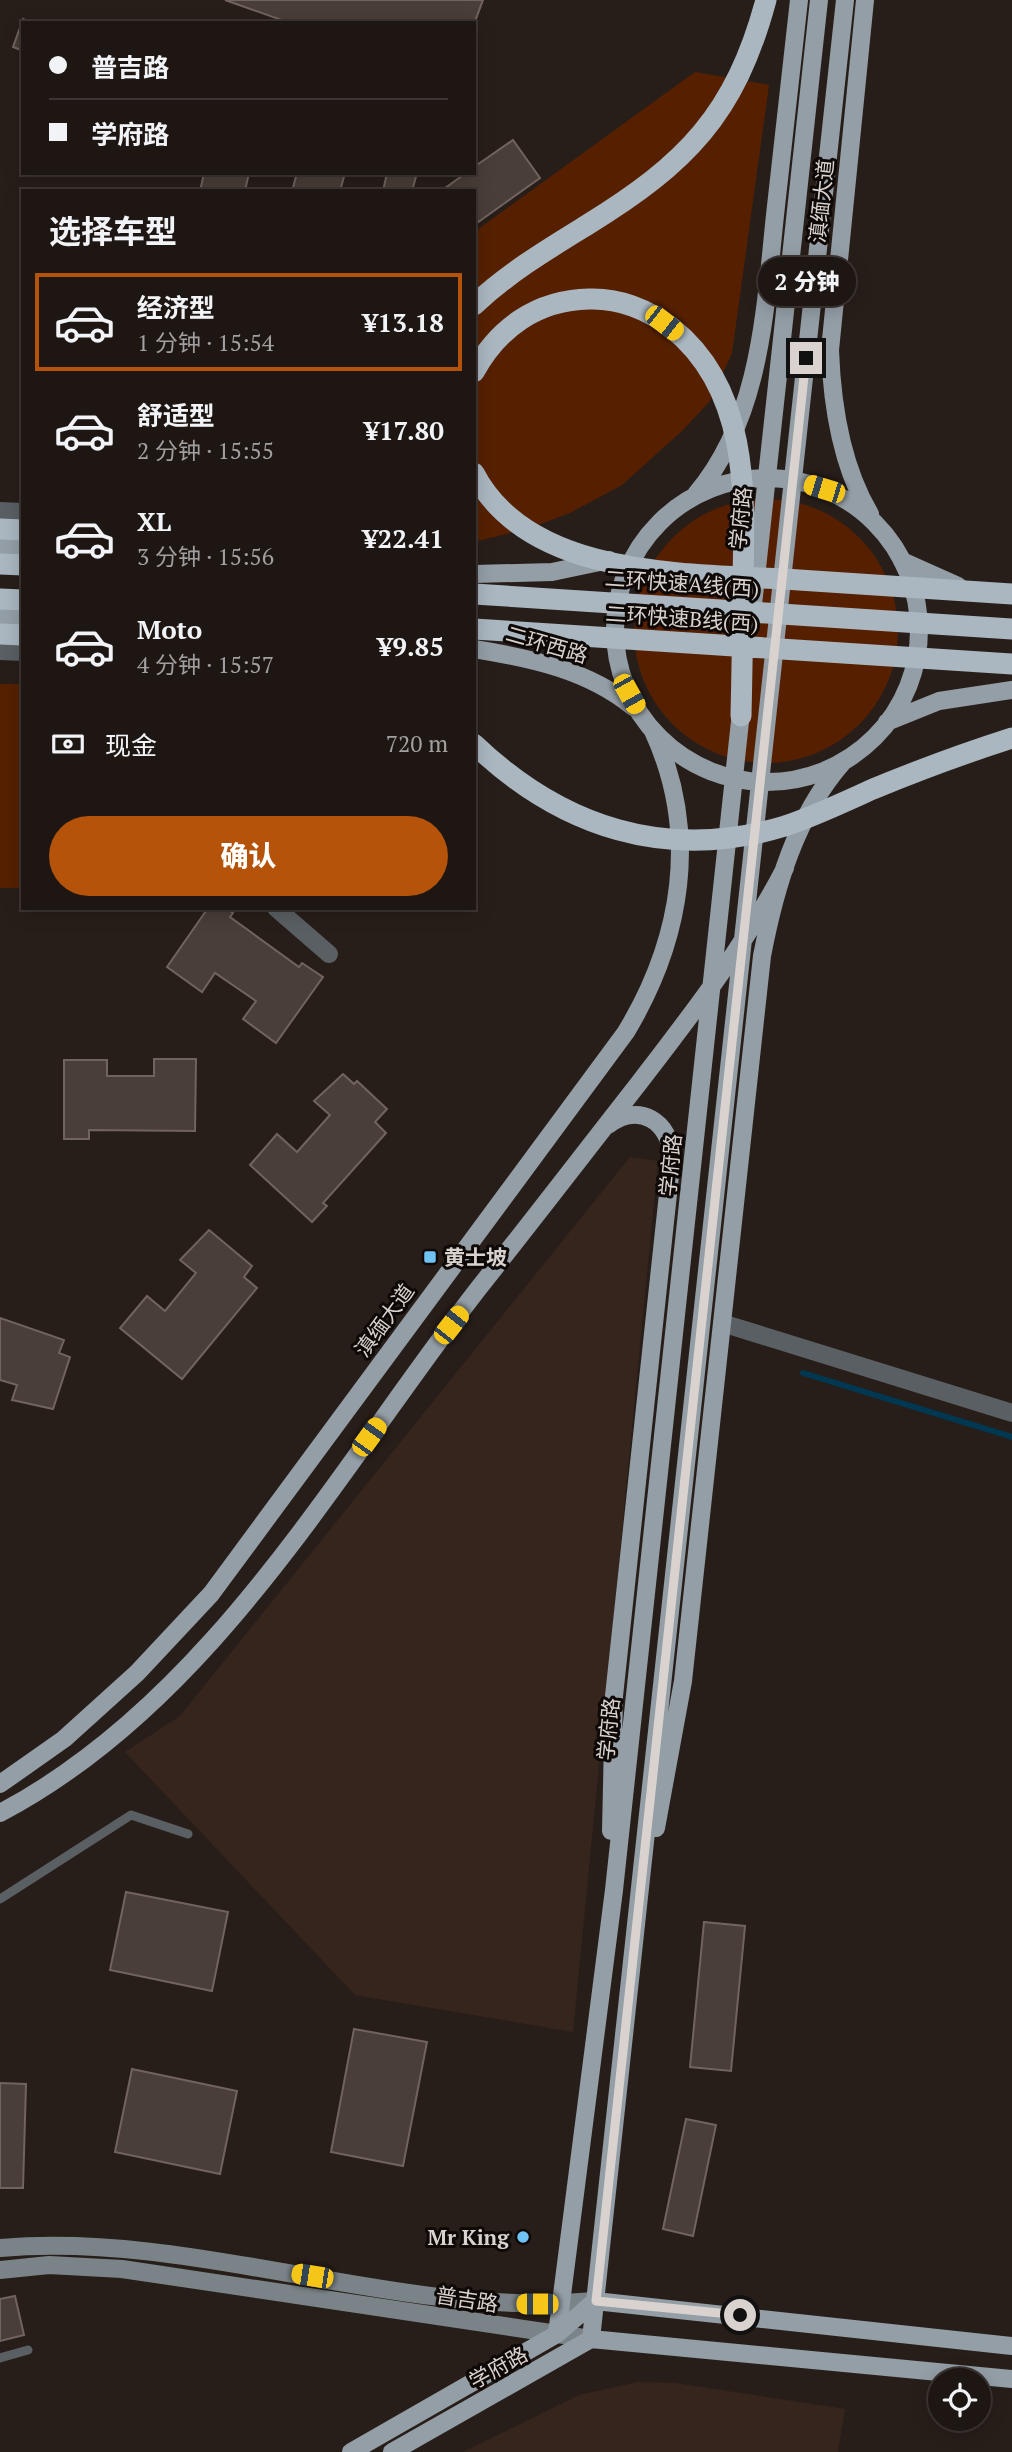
<!DOCTYPE html>
<html lang="zh">
<head>
<meta charset="utf-8">
<style>
  body { margin:0; font-family:"PT Serif","Noto Sans SC",serif; background:#2b2321; color:#f1f3f6; height:100vh; display:flex; flex-direction:column; font-size:26px; white-space:nowrap }
  * { box-sizing:border-box; margin:0 }
  p { font-size:23px; color:#a19fa0 }
  .icon { flex:none; width:38px; height:38px; fill:none; stroke:currentColor; stroke-width:2; stroke-linecap:round; stroke-linejoin:round }
  .map { position:relative; flex:1; overflow:hidden }
  .panel { position:absolute; left:21px; top:189px; width:455px; height:721px; display:flex; flex-direction:column; background:#1e1613; border-radius:0px; box-shadow:0 4px 18px #0003,0 0 0 2px #3c3533 }
  .panel>* { flex:none }
  .hud { position:absolute; left:21px; top:21px; width:455px; height:154px; border-radius:0px; box-shadow:0 4px 18px #0003,0 0 0 2px #3c3533; display:grid; align-content:center; height:154px; padding:0 28px; background:#1e1613 }
  .buttons { position:absolute; left:928px; top:2368px; display:grid; gap:14px }
  .buttons a { display:grid; place-items:center; width:63px; height:63px; border-radius:50%; background:#1e1613; box-shadow:0 4px 18px #0003,0 0 0 2px #3c3533; font-size:35px }
  .end { position:absolute; width:32px; height:32px; margin:-16px; border:9px solid #d9d2ce; background:#111; box-shadow:0 0 0 4px #111 }
  .from { border-radius:50% }
  .bubble { position:absolute; height:49px; border-radius:24px; background:#1e1613; box-shadow:0 4px 18px #0003,0 0 0 2px #3c3533; font-size:23px; font-weight:800; line-height:49px; text-align:center }
  .car { position:absolute; width:21px; height:42px; margin:-21px -10px; border-radius:9px; box-shadow:0 0 5px 2px #0007; background:linear-gradient(#f5c518 24%,#345 0 40%,#f5c518 0 76%,#345 0 86%,#f5c518 0) }
  .hud b { display:flex; align-items:center; gap:24px; height:66px; font-size:26px }
  .hud b+b { border-top:2px solid #3c3533 }
  .hud i { width:18px; height:18px; background:#f1f3f6 }
  ul { padding:0; list-style:none }
  li { display:flex; align-items:center; gap:21px; height:98px; margin:0 14px 10px; padding:0 14px; border:4px solid transparent; border-radius:0px }
  li div { flex:1 }
  li b { display:block; font-size:26px }
  li em { font-style:normal; font-weight:800 }
  li.active { border-color:#b45309 }
  li>.icon { width:63px; height:63px; stroke-width:1.5 }
  h2 { padding:0 28px; font-size:32px; line-height:84px }
  .pay { display:flex; align-items:center; gap:18px; height:77px; padding:0 28px; font-size:26px }
  .pay p { margin-inline-start:auto }
  .button { display:flex; gap:14px; margin-top:auto; padding:14px 28px }
  .button a { flex:1; height:80px; border-radius:42px; background:#b45309; color:#fff; font-size:28px; font-weight:800; line-height:80px; text-align:center }
  .map>svg:first-child { display:block }
  .built { fill:#36251d }
  .green { fill:#562000 }
  .lines { fill:none; stroke-linecap:round; stroke-linejoin:round }
  .stream { stroke:#003751; stroke-width:6 }
  .building { fill:#493e38; stroke:#71645e; stroke-width:2 }
  .lane { stroke:#5a5f63; stroke-width:9 }
  .street { stroke:#5a5f63; stroke-width:18 }
  .secondary { stroke:#7a8388; stroke-width:18 }
  .primary { stroke:#949ea6; stroke-width:18 }
  .highway { stroke:#aab7c0; stroke-width:21 }
  .route { stroke:#d9d2ce; stroke-width:9 }
  .poi-dot { fill:#6fc2f4; stroke:#0e0907; stroke-width:2.5 }
  .labels { text-anchor:middle; dominant-baseline:central; stroke-width:6; stroke-linejoin:round; paint-order:stroke }
  .street-label { font-size:21px; fill:#d9d2ce; stroke:#0e0907 }
  .poi-label { font-size:21px; font-weight:bold; fill:#d9d2ce; stroke:#0e0907; text-anchor:start }
</style>
</head>
<body>
<div class="map">
<svg width="1012" height="2452" viewBox="0 0 1012 2452">
  <rect width="100%" height="100%" fill="#281e19"/>
  <path class="built" d="M630,1157L658,1161L573,2032L355,1995L125,1752L180,1716Z
    M638,2382L675,2383L845,2409L838,2452H463L579,2395Z"/>
  <path class="green" d="M695,72L769,85L732,353L710,401L682,431L622,485L570,513L530,528L474,542V232Z
    M634 631a132 132 0 1 1 264 0a132 132 0 1 1-264 0Z
    M0,684H23V888H0Z"/>
  <g class="lines">
    <path class="stream" d="M803,1373L1012,1437"/>
  </g>
  <path class="building" d="M225,0H483L474,24L290,23Z
    M23,19L32,23H23V51L13,47Z
    M513,140L540,178L474,225V191H441L466,173H474V167Z
    M204,173H249L245,191H200Z
    M297,173H345L340,191H292Z
    M387,173H417L412,191H383Z
    M208,908H226L233,913L230,917L299,967L302,963L323,977L276,1043L243,1019L256,1001L215,973L202,992L167,967Z
    M154,1059H196L195,1131L89,1130V1139H64V1060H107V1076H154Z
    M343,1074L354,1084L357,1081L387,1109L375,1122L386,1133L323,1203L327,1206L312,1222L250,1165L277,1134L297,1152L330,1115L314,1101Z
    M209,1230L252,1266L244,1277L257,1288L182,1379L120,1328L147,1296L165,1311L196,1273L180,1260Z
    M0,1318L64,1340L59,1353L70,1357L53,1409L12,1400L17,1385L0,1380Z
    M126,1892L228,1912L212,1991L110,1970Z
    M704,1922L745,1926L731,2071L690,2067Z
    M354,2029L427,2042L403,2166L331,2152Z
    M132,2069L237,2091L220,2174L115,2152Z
    M0,2083L26,2084L23,2188H0Z
    M686,2119L716,2125L693,2236L663,2229Z
    M15,2296L24,2335L0,2341V2299Z"/>
  <g class="lines">
    <path class="lane" d="M0,1899L131,1815L188,1834
      M0,2358L28,2350"/>
    <path class="street" d="M0,511L23,512
      M0,651L23,652
      M276,908L329,954
      M722,1323L1012,1413"/>
    <path class="secondary" d="M0,2248C201,2231 396,2319 595,2301
      M0,2270L49,2265L122,2269L591,2339"/>
    <path class="primary" d="M865,0L830,350C832,406 841,465 870,514
      M615 630a152 152 0 1 1 304 0a152 152 0 1 1-304 0Z
      M696,494C763,415 765,304 776,206C784,138 791,69 799,0
      M0,546L23,547
      M902,561L958,586
      M474,574L552,572L609,560
      M0,616L23,617
      M751,623L819,0
      M474,649C530,658 588,670 633,707
      M887,722L939,701L1012,690
      M608,1125C639,1102 670,1121 672,1157L614,1696L611,1831
      M0,1784L64,1739L137,1673L211,1594L626,1032C682,939 700,833 653,731
      M0,1813C211,1702 336,1472 478,1289C532,1221 585,1152 639,1083C692,1014 745,946 785,868
      M656,1828L683,1681L762,956C775,888 796,815 843,762
      M595,2301L1012,2346
      M557,2334L614,1890L742,703
      M591,2339L1012,2379
      M351,2452L557,2334L595,2301
      M392,2452L591,2339L845,0"/>
    <path class="highway" d="M474,305C508,273 548,249 587,225C686,164 735,115 766,0
      M474,372C498,328 537,300 589,299C620,298 647,309 672,328C748,389 745,490 743,578C743,624 742,670 741,716
      M474,473C530,581 695,573 799,580C870,584 941,589 1012,594
      M0,529L23,530
      M0,564L23,565
      M474,594L1012,629
      M0,599L23,600
      M474,629L1012,664
      M0,634L23,635
      M474,744C561,827 666,862 785,826C815,816 844,802 873,789C919,770 965,753 1012,738"/>
  </g>
  <g class="lines">
    <path class="route" d="M740,2315L596,2301L806,358"/>
  </g>
  <g class="poi-dot">
    <rect x="423" y="1250" width="14" height="14" rx="3.5"/>
    <circle cx="523" cy="2237" r="7"/>
  </g>
  <g class="labels">
    <g class="street-label">
      <text transform="translate(821 201) rotate(-84)">滇缅大道</text>
      <text transform="translate(740 518) rotate(-84)">学府路</text>
      <text transform="translate(682 583) rotate(4)">二环快速A线(西)</text>
      <text transform="translate(682 618) rotate(4)">二环快速B线(西)</text>
      <text transform="translate(547 644) rotate(16)">二环西路</text>
      <text transform="translate(670 1165) rotate(-84)">学府路</text>
      <text transform="translate(384 1320) rotate(-54)">滇缅大道</text>
      <text transform="translate(608 1729) rotate(-84)">学府路</text>
      <text transform="translate(467 2299) rotate(9)">普吉路</text>
      <text transform="translate(498 2367) rotate(-29)">学府路</text>
    </g>
    <g class="poi-label">
      <text x="444" y="1257">黄士坡</text>
      <text x="509" y="2237" text-anchor="end">Mr King</text>
    </g>
  </g>
</svg>
<div class="buttons">
<a><svg class="icon" aria-label="locate" viewBox="0 0 24 24"><circle cx="12" cy="12" r="6"/><path d="M12 2v4M12 18v4M2 12h4M18 12h4"/></svg></a>
</div>
<i class="end from" style="left:740px;top:2315px"></i>
<i class="end" style="left:806px;top:358px"></i>
<div class="bubble" style="left:758px;top:257px;width:98px">2 分钟</div>
<i class="car" style="left:664px;top:323px;rotate:128deg"></i>
<i class="car" style="left:824px;top:489px;rotate:287deg"></i>
<i class="car" style="left:629px;top:694px;rotate:151deg"></i>
<i class="car" style="left:451px;top:1325px;rotate:38deg"></i>
<i class="car" style="left:369px;top:1437px;rotate:36deg"></i>
<i class="car" style="left:312px;top:2276px;rotate:279deg"></i>
<i class="car" style="left:537px;top:2304px;rotate:270deg"></i>
<div class="hud">
<b><i class="from"></i>普吉路</b>
<b><i></i>学府路</b>
</div>
<section class="panel">
<h2>选择车型</h2>
<ul>
<li class="active"><svg class="icon" aria-label="car" viewBox="0 0 24 24"><path d="M5 17H2v-5l4-1 3-4h7l3 4 3 1v5h-3M9 17h6M6 11h13"/><circle cx="7" cy="17" r="2"/><circle cx="17" cy="17" r="2"/></svg><div><b>经济型</b><p>1 分钟 · 15:54</p></div><em>¥13.18</em></li>
<li><svg class="icon" aria-label="car" viewBox="0 0 24 24"><path d="M5 17H2v-5l4-1 3-4h7l3 4 3 1v5h-3M9 17h6M6 11h13"/><circle cx="7" cy="17" r="2"/><circle cx="17" cy="17" r="2"/></svg><div><b>舒适型</b><p>2 分钟 · 15:55</p></div><em>¥17.80</em></li>
<li><svg class="icon" aria-label="car" viewBox="0 0 24 24"><path d="M5 17H2v-5l4-1 3-4h7l3 4 3 1v5h-3M9 17h6M6 11h13"/><circle cx="7" cy="17" r="2"/><circle cx="17" cy="17" r="2"/></svg><div><b>XL</b><p>3 分钟 · 15:56</p></div><em>¥22.41</em></li>
<li><svg class="icon" aria-label="car" viewBox="0 0 24 24"><path d="M5 17H2v-5l4-1 3-4h7l3 4 3 1v5h-3M9 17h6M6 11h13"/><circle cx="7" cy="17" r="2"/><circle cx="17" cy="17" r="2"/></svg><div><b>Moto</b><p>4 分钟 · 15:57</p></div><em>¥9.85</em></li>
</ul>
<div class="pay"><svg class="icon" aria-label="cash" viewBox="0 0 24 24"><path d="M3 7h18v10H3z"/><circle cx="12" cy="12" r="2"/></svg>现金<p>720 m</p></div>
<div class="button"><a>确认</a></div>
</section>
</div>
</body>
</html>
